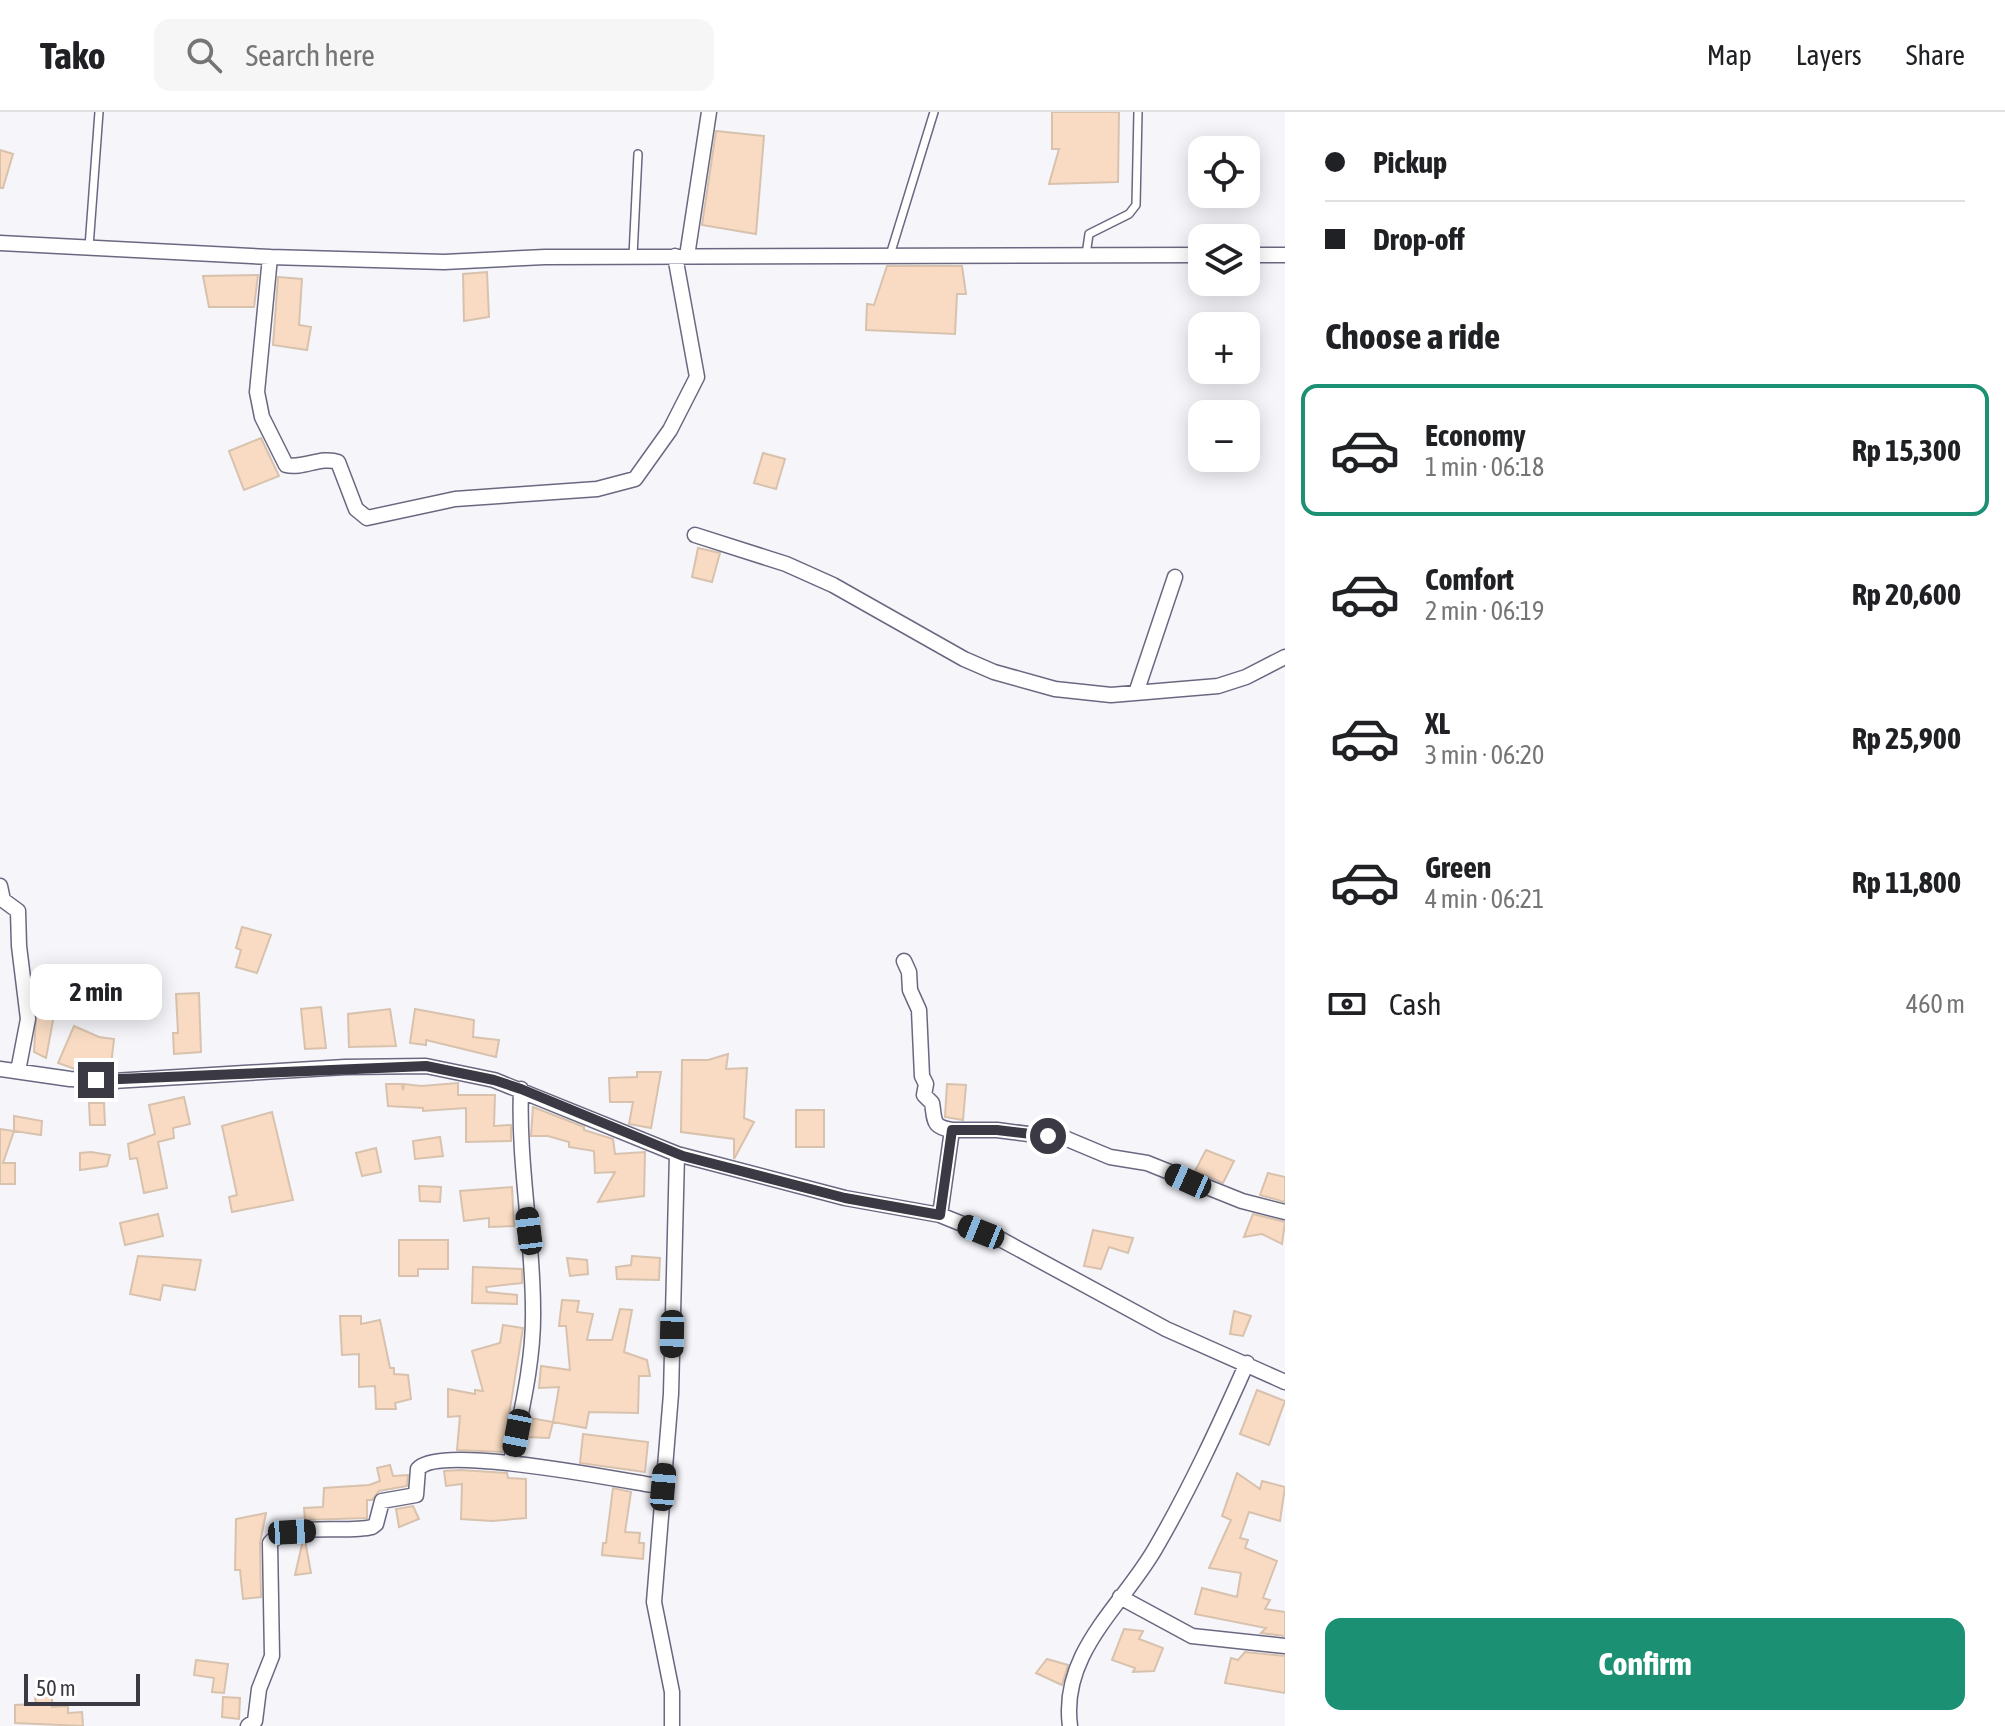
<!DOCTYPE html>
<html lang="en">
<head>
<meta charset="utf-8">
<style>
  body { margin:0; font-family:"Asap Condensed",sans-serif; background:#f6f6f6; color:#202124; height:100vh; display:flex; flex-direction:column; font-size:30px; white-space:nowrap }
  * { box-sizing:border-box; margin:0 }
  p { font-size:26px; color:#757577 }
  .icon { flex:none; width:44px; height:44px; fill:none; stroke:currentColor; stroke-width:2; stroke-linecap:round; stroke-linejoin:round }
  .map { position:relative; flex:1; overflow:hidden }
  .drawer { display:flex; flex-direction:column; background:#fff; width:720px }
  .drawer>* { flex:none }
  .hud { display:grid; align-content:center; height:176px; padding:0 40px; background:#fff }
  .controls { position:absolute; left:1188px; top:24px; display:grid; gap:16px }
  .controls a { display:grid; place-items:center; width:72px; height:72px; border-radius:16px; background:#fff; box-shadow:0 4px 20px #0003; font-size:40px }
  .scale { position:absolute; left:24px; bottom:20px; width:116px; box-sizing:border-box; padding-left:8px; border:4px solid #3a3944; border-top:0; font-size:22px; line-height:28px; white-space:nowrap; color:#3a3944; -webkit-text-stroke:6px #fff; paint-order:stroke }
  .end { position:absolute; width:36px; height:36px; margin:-18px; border:10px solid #3a3944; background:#fff; box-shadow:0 0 0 4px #fff }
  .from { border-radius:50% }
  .bubble { position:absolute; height:56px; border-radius:16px; background:#fff; box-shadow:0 4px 20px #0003; font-size:26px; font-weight:700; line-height:56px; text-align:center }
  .car { position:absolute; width:24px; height:48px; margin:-24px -12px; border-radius:10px; box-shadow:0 0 6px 2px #0007; background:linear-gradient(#222 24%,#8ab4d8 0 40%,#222 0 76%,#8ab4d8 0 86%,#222 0) }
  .hud b { display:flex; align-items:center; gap:28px; height:76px; font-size:30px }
  .hud b+b { border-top:2px solid #e0e0e0 }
  .hud i { width:20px; height:20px; background:#202124 }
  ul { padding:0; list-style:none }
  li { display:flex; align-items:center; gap:24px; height:132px; margin:0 16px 12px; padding:0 24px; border:4px solid transparent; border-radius:16px }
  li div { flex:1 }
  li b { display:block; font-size:30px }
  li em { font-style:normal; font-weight:700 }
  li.on { border-color:#1c9073 }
  li>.icon { width:72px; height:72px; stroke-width:1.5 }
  h2 { padding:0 40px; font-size:36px; line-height:96px }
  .pay { display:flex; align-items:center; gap:20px; height:88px; padding:0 40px; font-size:30px }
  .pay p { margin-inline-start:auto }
  .button { display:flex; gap:16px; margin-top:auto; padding:16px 40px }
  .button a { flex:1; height:92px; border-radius:16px; background:#1c9073; color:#fff; font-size:32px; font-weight:700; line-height:92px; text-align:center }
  header { display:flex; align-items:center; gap:48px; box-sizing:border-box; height:112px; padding:0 40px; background:#fff; border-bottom:2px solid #e0e0e0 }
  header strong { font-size:38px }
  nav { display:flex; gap:44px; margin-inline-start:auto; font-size:28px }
  .search { width:560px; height:72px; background:#f6f6f6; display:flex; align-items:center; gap:20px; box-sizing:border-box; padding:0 28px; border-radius:16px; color:#757577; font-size:30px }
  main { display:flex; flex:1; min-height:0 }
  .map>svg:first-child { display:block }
  .building { fill:#f8dbc2; stroke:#d8c2ae; stroke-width:2 }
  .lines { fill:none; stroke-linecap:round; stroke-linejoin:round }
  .service-casing { stroke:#6a6880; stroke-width:10 }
  .minor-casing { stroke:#6a6880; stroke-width:17 }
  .service { stroke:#fff; stroke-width:7 }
  .minor { stroke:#fff; stroke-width:14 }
  .route { stroke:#3a3944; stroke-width:10 }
</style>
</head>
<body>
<header>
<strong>Tako</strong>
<div class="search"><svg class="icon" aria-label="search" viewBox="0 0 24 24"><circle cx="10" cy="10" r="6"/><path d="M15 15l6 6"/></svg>Search here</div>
<nav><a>Map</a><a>Layers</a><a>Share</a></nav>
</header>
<main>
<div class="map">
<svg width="1285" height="1614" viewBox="0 0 1285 1614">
  <rect width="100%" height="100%" fill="#f5f5fa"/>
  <path class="building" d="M1052,0H1119L1118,70L1049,72L1059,37H1052Z
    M716,19L764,24L756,122L702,113Z
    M0,38L13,42L3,76H0Z
    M887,154H962L966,182H957L955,222L866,218L867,192L874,193Z
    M487,160L489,205L464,209L463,162Z
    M258,163L254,195H209L203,164Z
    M278,165L302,167L299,213L311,215L307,238L273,233Z
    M261,326L279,364L244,378L229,339Z
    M763,341L785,347L776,377L754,371Z
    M698,436L720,441L712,470L692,465Z
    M242,815L271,823L257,861L236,855L241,838L236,836Z
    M199,881L201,940L174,942L173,921H178L176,882Z
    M37,888L55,898L46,946L34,940Z
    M321,895L326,936L305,937L301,897Z
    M390,897L396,934L349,935L348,902Z
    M415,897L474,908L473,925L499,928L496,945L426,928V933L410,931Z
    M74,914L99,925L114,927L111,953L79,949L75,957L58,951Z
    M728,942L726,957L747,956L744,1006L754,1010L734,1047V1027L681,1020L682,948H708Z
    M637,960H661L651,1016L629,1012L633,990H610L609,966L637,965Z
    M458,971V983H495L494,1014L511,1013V1029L466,1030V996L423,999V996L388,994L386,972H402L403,978L404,972L421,974Z
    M947,972L966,973L963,1008L945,1005Z
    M184,985L190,1012L173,1016L174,1026L158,1030L167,1076L144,1081L137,1046L130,1047L128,1032L155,1022L149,993Z
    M89,991H104L105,1013H90Z
    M533,995L584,1015V1018L613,1027L615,1042L645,1040L644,1084L598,1090L615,1060L595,1061L594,1039L569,1035V1030L548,1024H531Z
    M796,998H824V1035H796Z
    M272,1000L293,1088L232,1100L229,1085L237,1083L222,1014Z
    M14,1004L42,1009L41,1023L14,1019Z
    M0,1017L14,1019L3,1051H15V1072H0Z
    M440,1025L443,1044L415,1047L413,1029Z
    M376,1036L381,1060L362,1064L356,1041Z
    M1206,1038L1234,1049L1223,1071L1195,1059Z
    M91,1040L110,1043L107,1054L80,1058V1041Z
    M1268,1061L1285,1065V1090L1260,1083Z
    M419,1074L441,1075L440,1090L420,1089Z
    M512,1075L514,1114L489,1115V1106L464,1109L460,1079Z
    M158,1102L163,1124L125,1133L120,1111Z
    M1253,1102L1285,1110L1282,1132L1262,1122L1244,1125Z
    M1093,1118L1133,1126L1128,1141L1109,1135L1101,1157L1084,1154Z
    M399,1128H448V1157H418V1164H399Z
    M138,1144L201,1148L195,1178L163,1173L160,1188L130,1182Z
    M632,1144L660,1146L659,1168L617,1167L616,1155L631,1153Z
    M567,1146L587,1148L588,1162L570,1164Z
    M473,1155L522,1157V1171L486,1175L487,1180L517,1183V1192L472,1191Z
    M562,1188L579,1189L577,1200L593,1202L587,1228H612L620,1197L632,1198L624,1240L647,1248L650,1264H639L638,1301L589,1300L586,1316L553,1310L559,1275L539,1276L541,1254L570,1258L566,1214H559Z
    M1234,1199L1251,1204L1243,1224L1230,1222Z
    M340,1204H361V1212L380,1208L390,1256H394V1262L408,1263L411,1287L395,1291L396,1297H376L375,1274L359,1275V1242L342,1243Z
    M503,1213L523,1216L503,1340L457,1338L460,1304L448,1305V1277L475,1282V1278L483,1279L472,1239L500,1231Z
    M1257,1278L1285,1289L1269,1333L1240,1322Z
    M530,1306L553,1310L549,1326L526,1325Z
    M583,1322L648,1330L645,1360L580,1351Z
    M390,1353L393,1364L408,1363L407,1374L379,1379L372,1388H367V1406L305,1408L304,1396L323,1395L324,1376L369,1373L380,1369L377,1356Z
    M460,1358L507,1361L508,1366L526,1367V1406L492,1409L461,1407L462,1372L446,1374L444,1359Z
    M1237,1361L1260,1377L1262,1369L1285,1375L1280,1409L1249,1400L1240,1426L1248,1428L1245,1436L1277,1449L1263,1486L1270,1488L1265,1497L1285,1500V1524L1261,1521L1266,1516L1195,1502L1202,1476L1237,1485L1241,1461L1209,1456L1231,1408L1222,1404Z
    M613,1376L631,1380L625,1420L640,1421L639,1431H644L643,1447L602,1443L603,1431H606Z
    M413,1394L419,1407L399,1415L396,1397Z
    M266,1401L260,1431L261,1485L243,1487L240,1458H235L236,1407Z
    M303,1428H305L311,1461L295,1463Z
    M1124,1517L1143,1519L1139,1527L1163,1536L1154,1559L1133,1560L1135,1556L1112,1548Z
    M1245,1540L1285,1544V1581L1225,1571L1231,1546L1238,1548Z
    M1047,1547L1068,1553L1062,1573L1036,1561Z
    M196,1548L228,1552L224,1581L212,1580L214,1566L194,1563Z
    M52,1584V1595L68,1594V1601L82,1600L83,1614L15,1611V1593L36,1592L35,1585Z
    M223,1585L240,1586L239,1607L222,1605Z"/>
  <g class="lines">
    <g class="service-casing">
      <path id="service" d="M89,135L99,0
        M890,143L934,0
        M1086,143L1089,122L1129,102L1136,93L1138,0
        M633,144L638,42"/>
    </g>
    <g class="minor-casing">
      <path id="minor" d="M0,131L270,145L444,150L545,145L1202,143
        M1246,143H1285
        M687,144L709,0
        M270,145L257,280L262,305L286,353C303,357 321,344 338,350L356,397L367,406L455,387L597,377L635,367L670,318L697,265L675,144
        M695,423L786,452L833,473L964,547L994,560L1055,577L1111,583L1218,574L1246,565L1285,545
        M1136,581L1175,465
        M0,774L3,788L18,799L19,834L28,907L18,959
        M904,849L909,860L910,878L919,898L922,964L926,972L924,983L932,991C935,1009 932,1015 952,1018
        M0,957L70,967L113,969L345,955L426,954L494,968L677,1042L845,1086L940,1103L1002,1128L1166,1217L1285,1270
        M940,1103L952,1018H997L1067,1027L1110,1045L1147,1051L1242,1089L1285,1100
        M511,1350C521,1300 534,1249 533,1198C533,1124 518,1051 521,977
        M1120,1485L1192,1524L1285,1534
        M248,1614L255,1609L259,1577L272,1544L270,1431C287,1409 345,1422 372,1415L376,1412L382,1389L416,1383L418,1357C440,1331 624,1369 663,1375
        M672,1614V1580L654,1490L671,1282L677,1042
        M1070,1614C1060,1541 1122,1494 1155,1437C1190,1377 1219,1314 1247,1251"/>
    </g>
    <use href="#service" class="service"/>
    <use href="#minor" class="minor"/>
  </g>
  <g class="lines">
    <path class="route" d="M96,968L426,954L494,968L521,977L683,1044L845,1086L940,1103L952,1018H997L1048,1024"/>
  </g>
</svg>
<div class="controls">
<a><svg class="icon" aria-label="locate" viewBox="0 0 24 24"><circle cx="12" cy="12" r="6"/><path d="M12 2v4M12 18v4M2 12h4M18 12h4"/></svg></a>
<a><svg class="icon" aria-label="layers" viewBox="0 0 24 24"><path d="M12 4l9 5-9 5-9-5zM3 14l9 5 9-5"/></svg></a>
<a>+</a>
<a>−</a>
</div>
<div class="scale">50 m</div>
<i class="end from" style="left:1048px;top:1024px"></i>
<i class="end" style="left:96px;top:968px"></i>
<div class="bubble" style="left:30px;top:852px;width:132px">2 min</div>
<i class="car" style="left:1188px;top:1069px;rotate:294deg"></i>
<i class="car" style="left:529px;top:1119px;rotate:353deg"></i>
<i class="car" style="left:981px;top:1120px;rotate:292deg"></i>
<i class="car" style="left:672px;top:1222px;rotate:181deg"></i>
<i class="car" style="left:517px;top:1321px;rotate:191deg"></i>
<i class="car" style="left:663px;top:1375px;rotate:5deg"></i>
<i class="car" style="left:292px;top:1420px;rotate:87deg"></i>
</div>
<section class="drawer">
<div class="hud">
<b><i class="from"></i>Pickup</b>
<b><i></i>Drop-off</b>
</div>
<h2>Choose a ride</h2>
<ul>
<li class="on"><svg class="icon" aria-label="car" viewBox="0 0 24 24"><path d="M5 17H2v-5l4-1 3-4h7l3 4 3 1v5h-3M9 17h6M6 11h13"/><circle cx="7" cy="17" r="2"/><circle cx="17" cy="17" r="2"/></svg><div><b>Economy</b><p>1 min · 06:18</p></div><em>Rp 15,300</em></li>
<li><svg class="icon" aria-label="car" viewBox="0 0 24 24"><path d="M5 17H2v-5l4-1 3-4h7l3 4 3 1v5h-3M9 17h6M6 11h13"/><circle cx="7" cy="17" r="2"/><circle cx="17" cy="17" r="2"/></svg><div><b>Comfort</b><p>2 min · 06:19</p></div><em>Rp 20,600</em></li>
<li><svg class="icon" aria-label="car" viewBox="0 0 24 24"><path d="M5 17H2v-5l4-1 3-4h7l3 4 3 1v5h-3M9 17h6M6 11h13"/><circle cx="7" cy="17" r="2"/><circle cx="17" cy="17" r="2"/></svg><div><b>XL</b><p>3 min · 06:20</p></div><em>Rp 25,900</em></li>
<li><svg class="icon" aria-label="car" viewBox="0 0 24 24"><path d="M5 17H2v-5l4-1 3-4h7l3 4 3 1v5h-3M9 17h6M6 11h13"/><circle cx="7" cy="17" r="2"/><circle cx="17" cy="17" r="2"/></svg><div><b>Green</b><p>4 min · 06:21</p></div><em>Rp 11,800</em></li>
</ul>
<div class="pay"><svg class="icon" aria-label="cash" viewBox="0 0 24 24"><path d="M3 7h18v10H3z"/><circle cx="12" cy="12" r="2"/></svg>Cash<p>460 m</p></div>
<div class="button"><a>Confirm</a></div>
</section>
</main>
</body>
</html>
